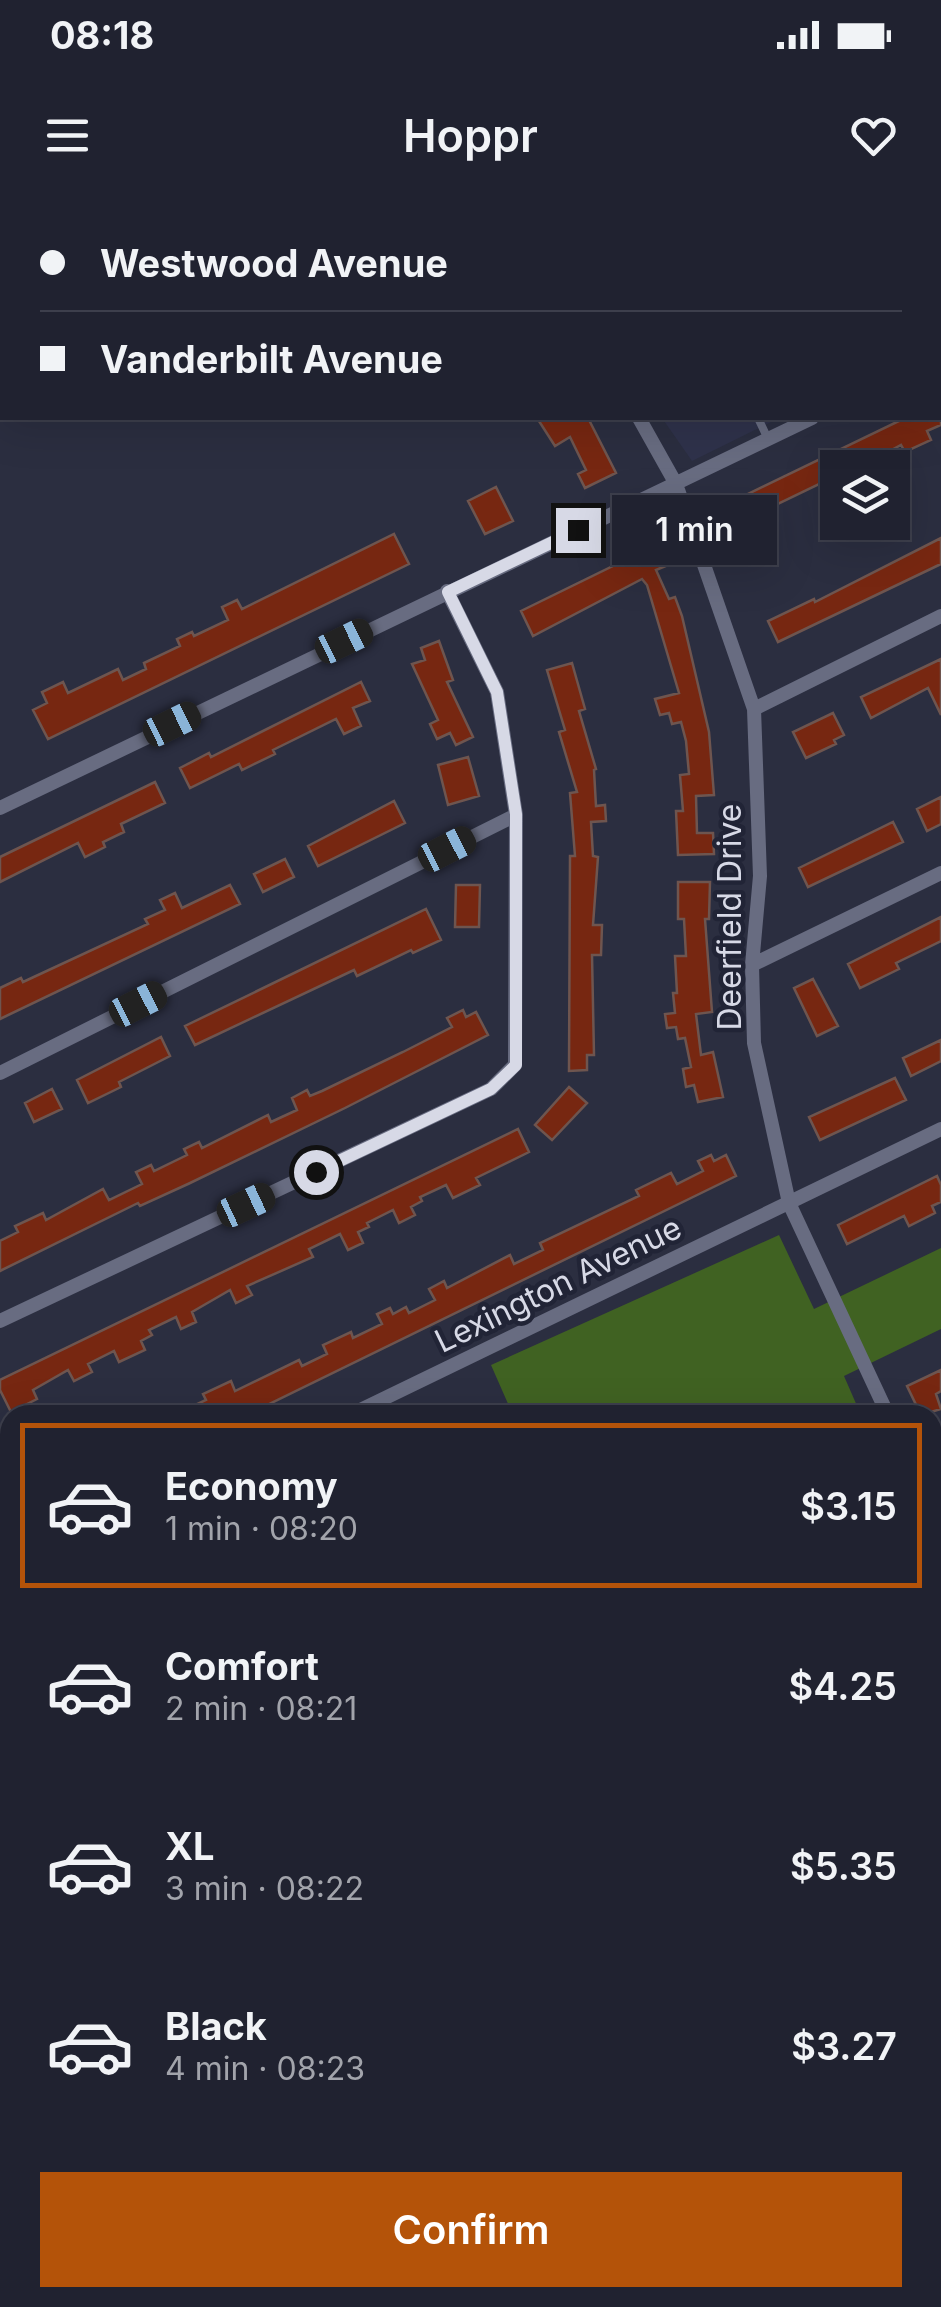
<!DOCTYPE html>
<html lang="en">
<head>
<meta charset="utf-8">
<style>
  body { margin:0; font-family:Inter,sans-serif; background:#2d2f3c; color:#f1f3f6; height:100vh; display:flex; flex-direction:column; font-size:38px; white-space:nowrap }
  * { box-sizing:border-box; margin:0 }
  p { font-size:32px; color:#a2a4ab }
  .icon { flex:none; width:55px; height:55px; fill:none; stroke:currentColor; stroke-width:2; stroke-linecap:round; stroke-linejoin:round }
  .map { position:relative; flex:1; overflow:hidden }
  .side { position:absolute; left:0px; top:1205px; width:942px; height:902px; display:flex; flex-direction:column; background:#202230; border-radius:30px 30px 0 0; box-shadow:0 10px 40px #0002,0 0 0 2px #3d3f4c }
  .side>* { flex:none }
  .top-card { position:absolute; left:0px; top:0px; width:942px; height:220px; box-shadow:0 10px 40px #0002,0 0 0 2px #3d3f4c; display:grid; align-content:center; height:220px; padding:0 40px; background:#202230 }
  .controls { position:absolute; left:820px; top:250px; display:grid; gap:20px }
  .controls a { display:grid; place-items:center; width:90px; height:90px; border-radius:0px; background:#202230; box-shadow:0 10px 40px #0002,0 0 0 2px #3d3f4c; font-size:50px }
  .end { position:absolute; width:45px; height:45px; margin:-22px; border:12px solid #d7d9e6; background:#111; box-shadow:0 0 0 5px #111 }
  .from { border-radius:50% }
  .bubble { position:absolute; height:70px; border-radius:0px; background:#202230; box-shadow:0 10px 40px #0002,0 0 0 2px #3d3f4c; font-size:32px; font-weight:600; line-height:70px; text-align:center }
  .car { position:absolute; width:30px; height:60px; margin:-30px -15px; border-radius:12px; box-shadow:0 0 8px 2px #0007; background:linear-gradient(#222 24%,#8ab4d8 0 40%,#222 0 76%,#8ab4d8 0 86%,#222 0) }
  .top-card b { display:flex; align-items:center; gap:35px; height:95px; font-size:38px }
  .top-card b+b { border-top:2px solid #3d3f4c }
  .top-card i { width:25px; height:25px; background:#f1f3f6 }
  ul { padding:18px 0 0; list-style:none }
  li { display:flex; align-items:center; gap:30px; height:165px; margin:0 20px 15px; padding:0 20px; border:5px solid transparent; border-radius:0px }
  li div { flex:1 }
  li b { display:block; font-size:38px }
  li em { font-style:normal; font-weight:600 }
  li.on { border-color:#b45309 }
  li>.icon { width:90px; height:90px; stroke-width:1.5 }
  .button { display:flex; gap:20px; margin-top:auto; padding:20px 40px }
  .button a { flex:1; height:115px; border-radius:0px; background:#b45309; color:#fff; font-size:40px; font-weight:600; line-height:115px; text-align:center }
  .status { display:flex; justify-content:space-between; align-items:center; height:70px; padding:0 50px; background:#202230; direction:ltr }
  .status svg { height:28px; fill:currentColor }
  header { display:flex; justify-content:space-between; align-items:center; height:130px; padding:0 40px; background:#202230; font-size:45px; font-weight:600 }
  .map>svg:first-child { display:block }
  .built { fill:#2f324b }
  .green { fill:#406222 }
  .building { fill:#772711; stroke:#6e554f; stroke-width:2.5 }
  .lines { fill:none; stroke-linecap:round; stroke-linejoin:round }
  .service { stroke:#686c81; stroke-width:8 }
  .minor { stroke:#686c81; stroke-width:14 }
  .route { stroke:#d7d9e6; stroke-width:12 }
  .labels { text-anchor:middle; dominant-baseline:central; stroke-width:9; stroke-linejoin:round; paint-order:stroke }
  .street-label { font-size:32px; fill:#d7d9e6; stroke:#212436 }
</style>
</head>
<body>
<div class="status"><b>08:18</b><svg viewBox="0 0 49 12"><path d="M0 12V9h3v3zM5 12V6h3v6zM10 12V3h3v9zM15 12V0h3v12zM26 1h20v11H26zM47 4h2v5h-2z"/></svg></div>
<header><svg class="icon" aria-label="menu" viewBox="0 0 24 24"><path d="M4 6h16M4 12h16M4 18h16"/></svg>Hoppr<svg class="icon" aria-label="heart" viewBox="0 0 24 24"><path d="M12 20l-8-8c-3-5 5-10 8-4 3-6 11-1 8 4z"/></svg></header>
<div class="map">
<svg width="941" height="2107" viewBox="0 0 941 2107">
  <rect width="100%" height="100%" fill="#2b2e40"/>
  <path class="built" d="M510,0H941V137L940,2Z
    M662,218H779L692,261Z"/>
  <path class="green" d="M779,1035L814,1109L941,1048V1129L844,1176L861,1215H513L491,1165Z"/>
  <path class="building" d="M537,218H588L616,273L585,288L578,274L586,270L570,237L555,246Z
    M905,218H941V225L927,231L931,240L905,252L901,245L858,268H838V275L732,326L723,306Z
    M496,287L513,321L485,334L468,301Z
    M394,334L409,364L48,539L33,510L47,503L42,492L63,482L68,493L118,469L123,480L146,469L144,463L180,446L177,439L192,432L194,436L228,420L222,407L237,400L242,409Z
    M941,338V364L778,442L768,421L814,399L815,402Z
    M658,344L668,365L656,370L669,399L675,397L682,416L709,532L714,595L696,596L697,633H713L714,654L678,655L676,611H683L680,575L689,574L686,541L681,522L672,524L669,513L660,515L655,499L679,493L647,385L642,379L533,436L521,411Z
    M439,441L453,480L447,482L473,537L456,545L450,533L437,539L430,524L438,520L412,464L425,460L421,448Z
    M941,459V515L928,488L871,518L861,497Z
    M572,463L585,509L579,511L596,569L594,570L596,606L605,605L606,621L591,622L593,656L598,657L593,725H602L601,755H592L594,855H587V870L569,871L570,656H575L570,593L577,592L559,532L565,530L547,470Z
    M361,482L370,501L353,508L361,526L344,534L336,519L273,550L275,554L242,570L239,564L190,588L180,568L209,553L211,557Z
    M833,513L844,535L834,540L836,544L806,558L793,532Z
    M468,557L479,596L448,605L438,565Z
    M155,582L165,603L121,624L124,632L103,642L105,647L85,657L78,643L0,682V657Z
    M941,597V624L927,631L917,609Z
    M394,601L405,623L318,666L308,646Z
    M893,622L903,642L808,687L799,668Z
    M285,659L294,677L263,692L254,674Z
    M678,682H710L709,719H705L712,812L696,814L701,855L713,852L723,897L698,902L694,885L686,887L683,869L691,867L685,838L678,839L676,827L667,828L665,814L675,813L673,793H677L675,756H686L684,719H678Z
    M230,685L240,704L0,819V788L21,778L23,782L148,724L145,719L165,710L160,700L175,693L182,708Z
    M456,685H480L479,727H455Z
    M426,709L441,740L413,753L411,750L357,776L354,770L195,845L185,826Z
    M941,717V741L896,763L899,769L860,788L848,764Z
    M813,779L838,826L817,836L794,788Z
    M463,810L466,817L476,812L488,835L345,908L188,984L140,1006L138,1003L0,1071V1041L18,1032L15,1026L43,1013L46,1020L103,989L109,1000L142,984L136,972L151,965L154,971L187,955L184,949L199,942L202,948L268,915L271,922L297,910L292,898L307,890L310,896L322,891L403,852L452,827L447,818Z
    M161,837L170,856L119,882L121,887L88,903L77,880Z
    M941,840V861L911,876L903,858Z
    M895,878L906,900L820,940L809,917Z
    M569,887L587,903L552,940L535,925Z
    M52,889L62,909L34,922L25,903Z
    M518,929L529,952L476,978L480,985L453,998L446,985L420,997L422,1001L411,1007L415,1015L399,1023L393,1010L367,1023L369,1027L358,1032L363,1043L348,1050L340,1034L309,1049L313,1057L247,1086L252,1095L236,1103L230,1090L192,1112L196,1122L181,1129L176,1117L149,1130L152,1135L141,1141L145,1150L119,1162L114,1151L88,1164L92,1172L74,1181L68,1170L33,1190L37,1199L11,1212L0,1190V1180Z
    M711,955L714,961L726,955L736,976L267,1205L242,1215H174L206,1200L203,1194L231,1181L235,1191L299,1160L302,1166L327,1154L323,1145L351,1132L353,1138L382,1124L377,1114L390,1108L393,1114L406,1107L409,1113L435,1100L429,1089L444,1081L447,1088L510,1055L514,1064L543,1050L540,1043L639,996L636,990L671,973L677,984L703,971L698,961Z
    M937,976L941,985V1002L932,1006L935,1013L909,1026L904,1016L847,1044L838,1025Z
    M941,1170V1191L936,1194L941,1209L921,1215L907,1186Z"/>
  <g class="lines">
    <path class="service" d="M616,0L619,2
      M597,2L602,0
      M940,17H941
      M758,218L768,239"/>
    <path class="minor" d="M491,0L493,2
      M940,155L941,154
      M639,218L676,284L754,509L760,676L752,765L754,843L789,1003L888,1215
      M754,509L941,416
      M0,608L812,218
      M752,765L941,673
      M0,873L516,615
      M0,1121L491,889L515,865L516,615L497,492L447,391
      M350,1215L941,929
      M932,1260L941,1256
      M932,1304L941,1319
      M0,1384L10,1379
      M0,1716L10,1711
      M932,1735L941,1746
      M932,1776L941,1772
      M932,2038L941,2034
      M249,2107L269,2098
      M789,2107L808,2098"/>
  </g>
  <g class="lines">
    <path class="route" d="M316,972L491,889L516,865V614L497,492L448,392L578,330"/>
  </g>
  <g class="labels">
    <g class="street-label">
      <text transform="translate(729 717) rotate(-90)">Deerfield Drive</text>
      <text transform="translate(558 1084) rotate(-26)">Lexington Avenue</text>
    </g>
  </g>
</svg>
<div class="controls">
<a><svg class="icon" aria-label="layers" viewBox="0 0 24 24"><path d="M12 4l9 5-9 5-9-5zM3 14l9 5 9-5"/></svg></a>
</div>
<i class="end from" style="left:316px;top:972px"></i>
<i class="end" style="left:578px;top:330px"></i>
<div class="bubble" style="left:612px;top:295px;width:165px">1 min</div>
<i class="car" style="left:344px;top:441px;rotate:64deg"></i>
<i class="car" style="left:172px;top:524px;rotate:64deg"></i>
<i class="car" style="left:447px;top:649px;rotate:63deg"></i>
<i class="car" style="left:138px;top:804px;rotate:63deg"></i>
<i class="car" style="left:246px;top:1005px;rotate:65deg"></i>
<div class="top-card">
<b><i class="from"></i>Westwood Avenue</b>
<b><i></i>Vanderbilt Avenue</b>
</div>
<section class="side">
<ul>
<li class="on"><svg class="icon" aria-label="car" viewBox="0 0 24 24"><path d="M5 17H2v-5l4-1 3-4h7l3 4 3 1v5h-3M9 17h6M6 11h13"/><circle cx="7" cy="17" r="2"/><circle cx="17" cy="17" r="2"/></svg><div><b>Economy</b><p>1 min · 08:20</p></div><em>$3.15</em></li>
<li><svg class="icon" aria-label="car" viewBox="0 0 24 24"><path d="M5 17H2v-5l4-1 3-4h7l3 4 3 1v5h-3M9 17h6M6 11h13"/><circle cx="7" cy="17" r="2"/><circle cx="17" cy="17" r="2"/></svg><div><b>Comfort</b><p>2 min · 08:21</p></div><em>$4.25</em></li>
<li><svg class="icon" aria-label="car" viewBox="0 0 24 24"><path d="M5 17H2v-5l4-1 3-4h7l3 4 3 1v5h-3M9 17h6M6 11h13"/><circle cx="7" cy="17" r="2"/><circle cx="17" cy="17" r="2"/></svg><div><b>XL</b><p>3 min · 08:22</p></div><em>$5.35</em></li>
<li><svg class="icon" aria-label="car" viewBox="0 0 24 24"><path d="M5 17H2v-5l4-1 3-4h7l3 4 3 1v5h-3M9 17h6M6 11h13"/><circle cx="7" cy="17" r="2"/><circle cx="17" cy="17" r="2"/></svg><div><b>Black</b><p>4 min · 08:23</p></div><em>$3.27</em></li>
</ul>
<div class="button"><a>Confirm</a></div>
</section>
</div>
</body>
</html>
